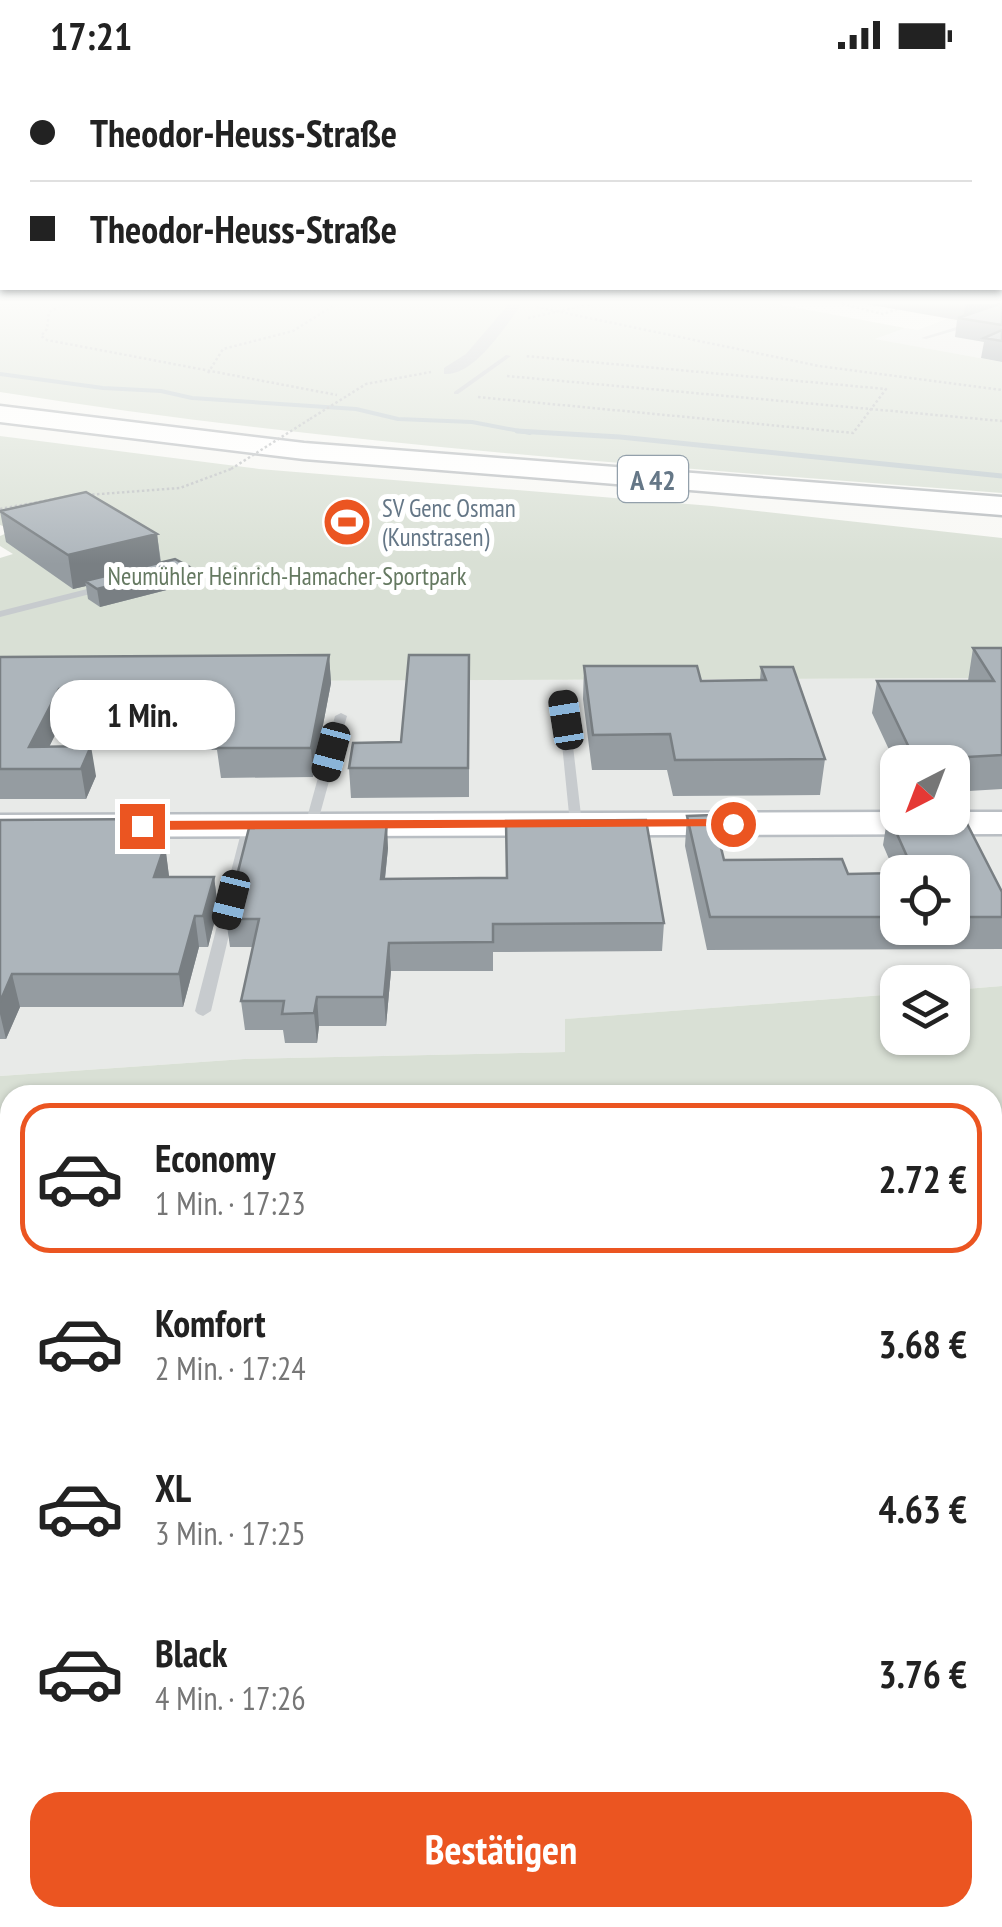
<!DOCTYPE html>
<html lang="de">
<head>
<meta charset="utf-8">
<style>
  body { margin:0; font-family:"PT Sans Narrow",sans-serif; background:#f6f6f6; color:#222; height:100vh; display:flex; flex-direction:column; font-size:38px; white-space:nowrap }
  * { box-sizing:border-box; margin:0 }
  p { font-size:32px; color:#767676 }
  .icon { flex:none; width:55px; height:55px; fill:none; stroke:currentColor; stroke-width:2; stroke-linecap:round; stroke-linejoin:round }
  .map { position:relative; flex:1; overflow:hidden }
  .drawer { position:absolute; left:0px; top:1015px; width:1002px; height:842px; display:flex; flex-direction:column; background:#fff; border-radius:30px 30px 0 0; box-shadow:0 2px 8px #0004 }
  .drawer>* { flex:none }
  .banner { position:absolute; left:0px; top:0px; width:1002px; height:220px; box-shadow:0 2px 8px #0004; display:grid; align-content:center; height:220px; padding:0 30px; background:#fff }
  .needle { width:65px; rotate:222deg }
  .fabs { position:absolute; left:880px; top:675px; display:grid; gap:20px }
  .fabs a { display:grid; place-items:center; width:90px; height:90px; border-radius:20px; background:#fff; box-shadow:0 2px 8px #0004; font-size:50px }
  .end { position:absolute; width:45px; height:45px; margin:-22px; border:12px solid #eb5521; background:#fff; box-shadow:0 0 0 5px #fff }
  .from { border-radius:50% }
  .bubble { position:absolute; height:70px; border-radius:30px; background:#fff; box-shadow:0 2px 8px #0004; font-size:32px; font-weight:700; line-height:70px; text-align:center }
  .car { position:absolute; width:30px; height:60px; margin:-30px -15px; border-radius:12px; box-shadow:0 0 8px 2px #0007; background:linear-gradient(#222 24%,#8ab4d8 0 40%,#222 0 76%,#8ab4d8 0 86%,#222 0) }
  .banner b { display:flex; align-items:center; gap:35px; height:95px; font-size:38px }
  .banner b+b { border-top:2px solid #e0e0e0 }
  .banner i { width:25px; height:25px; background:#222 }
  ul { padding:18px 0 0; list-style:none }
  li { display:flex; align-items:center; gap:30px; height:150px; margin:0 20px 15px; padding:0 10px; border:5px solid transparent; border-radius:30px }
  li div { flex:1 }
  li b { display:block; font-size:38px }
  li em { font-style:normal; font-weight:700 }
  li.active { border-color:#eb5521 }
  li>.icon { width:90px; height:90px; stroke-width:1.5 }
  .cta { display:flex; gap:20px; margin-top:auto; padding:20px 30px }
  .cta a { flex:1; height:115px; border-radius:30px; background:#eb5521; color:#fff; font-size:40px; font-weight:700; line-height:115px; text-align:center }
  .status { display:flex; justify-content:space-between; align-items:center; height:70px; padding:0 50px; background:#fff; direction:ltr }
  .status svg { height:28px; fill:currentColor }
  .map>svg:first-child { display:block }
  .built { fill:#e8eae8; fill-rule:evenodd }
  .green { fill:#d9e0d5 }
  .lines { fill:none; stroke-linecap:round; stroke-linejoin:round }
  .stream-far1 { stroke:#bfcace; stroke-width:4 }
  .stream { stroke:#bfcace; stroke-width:5 }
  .secondary-casing { stroke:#b9bec3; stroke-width:5 }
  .highway-casing { stroke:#b9bdc0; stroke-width:5 }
  .path-far1 { stroke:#bec1c3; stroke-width:2.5; stroke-dasharray:2.5 2.5; stroke-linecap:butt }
  .path { stroke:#bec1c3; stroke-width:6; stroke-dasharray:6 6; stroke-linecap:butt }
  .lane { fill:#c7cbce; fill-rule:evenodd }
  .street { fill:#c7cbce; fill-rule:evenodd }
  .secondary { fill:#fff; fill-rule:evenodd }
  .highway { fill:#fff; fill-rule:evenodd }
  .path-bridge { stroke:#bec1c3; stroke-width:2.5; stroke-dasharray:2.5 2.5; stroke-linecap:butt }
  .wall { fill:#959ca1; fill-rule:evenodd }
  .shaded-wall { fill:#797f83 }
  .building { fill:#adb5bb; stroke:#797f83; stroke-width:2.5 }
  .route { fill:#eb5521 }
  .labels { text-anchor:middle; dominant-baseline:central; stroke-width:10; stroke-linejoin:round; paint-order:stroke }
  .far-poi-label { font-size:25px; fill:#657787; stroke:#fff; text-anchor:start }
  .far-park-label { font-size:25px; fill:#657961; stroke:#fff }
  .shield { fill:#fff; stroke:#93a0ab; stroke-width:2.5 }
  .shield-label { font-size:28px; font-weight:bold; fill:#657787 }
</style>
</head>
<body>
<div class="status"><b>17:21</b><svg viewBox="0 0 49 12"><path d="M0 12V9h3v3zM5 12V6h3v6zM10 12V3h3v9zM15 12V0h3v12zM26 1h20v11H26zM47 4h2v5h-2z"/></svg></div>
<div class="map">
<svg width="1002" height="1857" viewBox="0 0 1002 1857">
  <rect width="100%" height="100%" fill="#f8f8f5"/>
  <path class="built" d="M985,234L1002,292L873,269L905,258L918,260Z
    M1002,608V916L953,920L952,912H898L897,924L566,949V982L244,989L0,1006V612ZM898,692H952V748H898ZM898,802H952V858H898Z
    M0,1124H10V1848H992L993,1804H1002V1857H0Z"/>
  <path class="green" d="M0,234H777L905,258L875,269L1002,292V423C668,397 331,375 0,322Z
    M0,366L259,399L712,436L1002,468V608L0,612V488L13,484L0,476V466L14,460L0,455Z
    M1002,916V1804H992V1025H10V1124H0V1006L244,989L565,982V949L897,924L898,968H952L953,920Z"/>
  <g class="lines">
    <path class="stream-far1" d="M0,304L103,318L161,321L192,328L356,339L398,349L472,352L530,363"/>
    <path class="stream" d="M517,361L620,367L1002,406"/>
    <g class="secondary-casing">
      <path id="secondary" d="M898,742V748H952V742H1002V764L0,767V745Z"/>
    </g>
    <g class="highway-casing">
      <path id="highway" d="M0,336L304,373L1002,427V445L304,389L0,352Z"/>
    </g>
    <path class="path-far1" d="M65,234L49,242L47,259L41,266L47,270L337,325
      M842,234L883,244L913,234
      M536,237L819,296L1002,320
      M528,248L592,234
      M208,303L223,279L293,261L336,234
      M507,306L1002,351
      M478,327L853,363L886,319L525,286
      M310,349L366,314L431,302
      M87,425L180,418L231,399
      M0,439L71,426"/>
    <path class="path" d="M992,1059H1002
      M0,1060H10"/>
    <path class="lane" d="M1002,243V247L926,269L921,268Z
      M506,285L511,286L458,324H454V322Z
      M103,515L106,516V520L0,547V541Z
      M562,621L567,624L582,754L576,758L570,754L557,624Z
      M341,643L347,646L317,755L315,758H307L305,755L335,646Z
      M249,751L255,755L211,941L203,946L198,944L195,941L243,755Z
      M0,1624L10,1629V1660L0,1655Z
      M49,1848H83L79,1857H45Z"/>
    <path class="street" d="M509,234H522C505,256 475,306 444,304V298L466,284Z"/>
    <use href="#secondary" class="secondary"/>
    <use href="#highway" class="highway"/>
    <path class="path-bridge" d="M231,399L310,349"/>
  </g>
  <path class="wall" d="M866,234H1002V292L981,288L984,272L955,267L957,250Z
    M0,441L157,464L161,492L188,496L190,514L100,537L88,529L86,516L73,519L6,472Z
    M973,578H1002V719L952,722V692H898V699L872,643L877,611H968Z
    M329,585L331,613L313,707L221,708L217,680H129L124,651L126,647H64L49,677L96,706L86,729H0V587Z
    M469,585V727L351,728L349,698L401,672Z
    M584,596L701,611L760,610L761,597L825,689L820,725L673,726L667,700H592L583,629Z
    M888,744L1002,822V879L707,880L685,776L687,746L724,790L848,804L895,803L883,775ZM898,802H952V858H898Z
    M0,750L157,775H165L169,807H214L218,838L208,877H199L183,937H20L6,969H0Z
    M388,778L385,809L664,853L662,881L493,882V901H391L386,956H319L317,973H285L283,960H245L241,931L253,877H230L226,849Z
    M10,1216V1528L0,1517V1282L6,1278L0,1262V1222Z"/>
  <path class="shaded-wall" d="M966,234H1002L963,248Z
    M157,464L161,497L85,511L86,516L73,519L68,485Z
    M188,496L190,514L100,537L97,519Z
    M329,585L331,613L313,707L311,678Z
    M59,619L64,647L38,699L29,677Z
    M91,676L96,706L86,729L81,699Z
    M153,749L157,780L144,775Z
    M387,752L388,778L382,836L381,809Z
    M165,775L169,806L159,838L154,807Z
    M214,807L218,838L208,877L203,846Z
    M195,846L199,877L183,937L179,904Z
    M389,873L391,901L386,956L384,927Z
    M12,904L20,937L6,969L0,944V932Z
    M317,927L319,956L317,973L314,943Z
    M588,1848L589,1857H579Z"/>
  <path class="building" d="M999,234H1002V255L958,248Z
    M1002,260V271L984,268Z
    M86,422L157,464L68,485L0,441Z
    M175,489L188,496L97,519L85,511Z
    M973,578H1002V685L915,690L877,611H994Z
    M329,585L311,678H217L226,651H124L138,619H59L29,677L91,676L81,699H0V587Z
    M409,585H469L468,698H349L353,673L401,672Z
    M584,596H697L701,611L766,610L761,597H793L825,689L675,690L670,664L593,665Z
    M888,744H898V748H952V744H962L1002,822V847H952V802H914Z
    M713,745L724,790L842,789L848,804L898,803V847H710L687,746Z
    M153,749L144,775H165L154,807H214L203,846H195L179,904H12L0,932V750Z
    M646,750L664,853L493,854V872L389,873L384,927H317L314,943L282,944L284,931H241L259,849H226L249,758H254L256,753L387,752L381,809L480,808H507L506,751Z
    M10,1216V1245L0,1236V1222Z
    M10,1275V1496L0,1485V1282Z
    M992,1812L1002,1820V1857H955L962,1848H992Z
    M258,1848H588L579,1857H247Z
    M755,1848H800L809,1857H746Z"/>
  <linearGradient id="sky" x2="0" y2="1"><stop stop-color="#97bdde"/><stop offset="0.47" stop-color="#fcfcfa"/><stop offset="1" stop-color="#fcfcfa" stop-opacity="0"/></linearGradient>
  <rect width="1002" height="494" fill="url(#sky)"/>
  <path class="route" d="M733,749L738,751V756L142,760L135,756L142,751Z"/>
  <defs>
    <g id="stadium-disc" transform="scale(2.5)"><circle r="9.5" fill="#eb5521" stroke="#fff"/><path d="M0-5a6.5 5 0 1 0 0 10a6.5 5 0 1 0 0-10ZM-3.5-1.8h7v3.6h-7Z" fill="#fff"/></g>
  </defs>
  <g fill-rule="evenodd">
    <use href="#stadium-disc" x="347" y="452"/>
  </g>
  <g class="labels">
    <g class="far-poi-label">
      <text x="382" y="438">SV Genc Osman<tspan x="382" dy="29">(Kunstrasen)</tspan></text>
    </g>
    <g class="far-park-label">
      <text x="287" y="506">Neumühler Heinrich-Hamacher-Sportpark</text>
    </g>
    <rect class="shield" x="618" y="386" width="70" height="46" rx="8"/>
    <g class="shield-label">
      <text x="653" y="409">A 42</text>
    </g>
  </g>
</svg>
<div class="fabs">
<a><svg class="needle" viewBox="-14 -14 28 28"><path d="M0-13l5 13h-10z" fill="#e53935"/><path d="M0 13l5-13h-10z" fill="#767676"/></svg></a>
<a><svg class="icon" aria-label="locate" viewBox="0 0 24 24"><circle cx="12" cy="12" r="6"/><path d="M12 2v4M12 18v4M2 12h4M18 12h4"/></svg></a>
<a><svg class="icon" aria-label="layers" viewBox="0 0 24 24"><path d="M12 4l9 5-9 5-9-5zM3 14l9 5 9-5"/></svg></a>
</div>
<i class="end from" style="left:733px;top:754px"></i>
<i class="end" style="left:142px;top:756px"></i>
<div class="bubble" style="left:50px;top:610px;width:185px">1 Min.</div>
<i class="car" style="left:566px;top:650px;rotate:351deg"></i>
<i class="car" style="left:331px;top:682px;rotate:195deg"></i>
<i class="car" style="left:231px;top:830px;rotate:194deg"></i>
<div class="banner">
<b><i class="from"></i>Theodor-Heuss-Straße</b>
<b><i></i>Theodor-Heuss-Straße</b>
</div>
<section class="drawer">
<ul>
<li class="active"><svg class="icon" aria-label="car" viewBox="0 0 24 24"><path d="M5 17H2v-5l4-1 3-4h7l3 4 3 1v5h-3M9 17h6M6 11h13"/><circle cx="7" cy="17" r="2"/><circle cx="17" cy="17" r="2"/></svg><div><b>Economy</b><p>1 Min. · 17:23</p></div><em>2.72 €</em></li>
<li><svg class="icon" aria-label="car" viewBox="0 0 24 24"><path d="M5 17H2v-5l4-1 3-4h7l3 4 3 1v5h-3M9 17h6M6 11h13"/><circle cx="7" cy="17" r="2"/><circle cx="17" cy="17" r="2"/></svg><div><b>Komfort</b><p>2 Min. · 17:24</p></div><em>3.68 €</em></li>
<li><svg class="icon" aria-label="car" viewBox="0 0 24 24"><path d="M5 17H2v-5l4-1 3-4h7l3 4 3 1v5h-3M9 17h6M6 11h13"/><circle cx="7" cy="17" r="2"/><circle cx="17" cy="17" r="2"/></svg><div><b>XL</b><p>3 Min. · 17:25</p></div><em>4.63 €</em></li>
<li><svg class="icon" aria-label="car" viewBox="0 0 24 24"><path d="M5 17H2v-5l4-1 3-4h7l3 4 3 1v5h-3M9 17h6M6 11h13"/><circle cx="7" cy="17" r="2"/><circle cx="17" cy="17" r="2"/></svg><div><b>Black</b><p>4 Min. · 17:26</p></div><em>3.76 €</em></li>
</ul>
<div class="cta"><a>Bestätigen</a></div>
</section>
</div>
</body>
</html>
